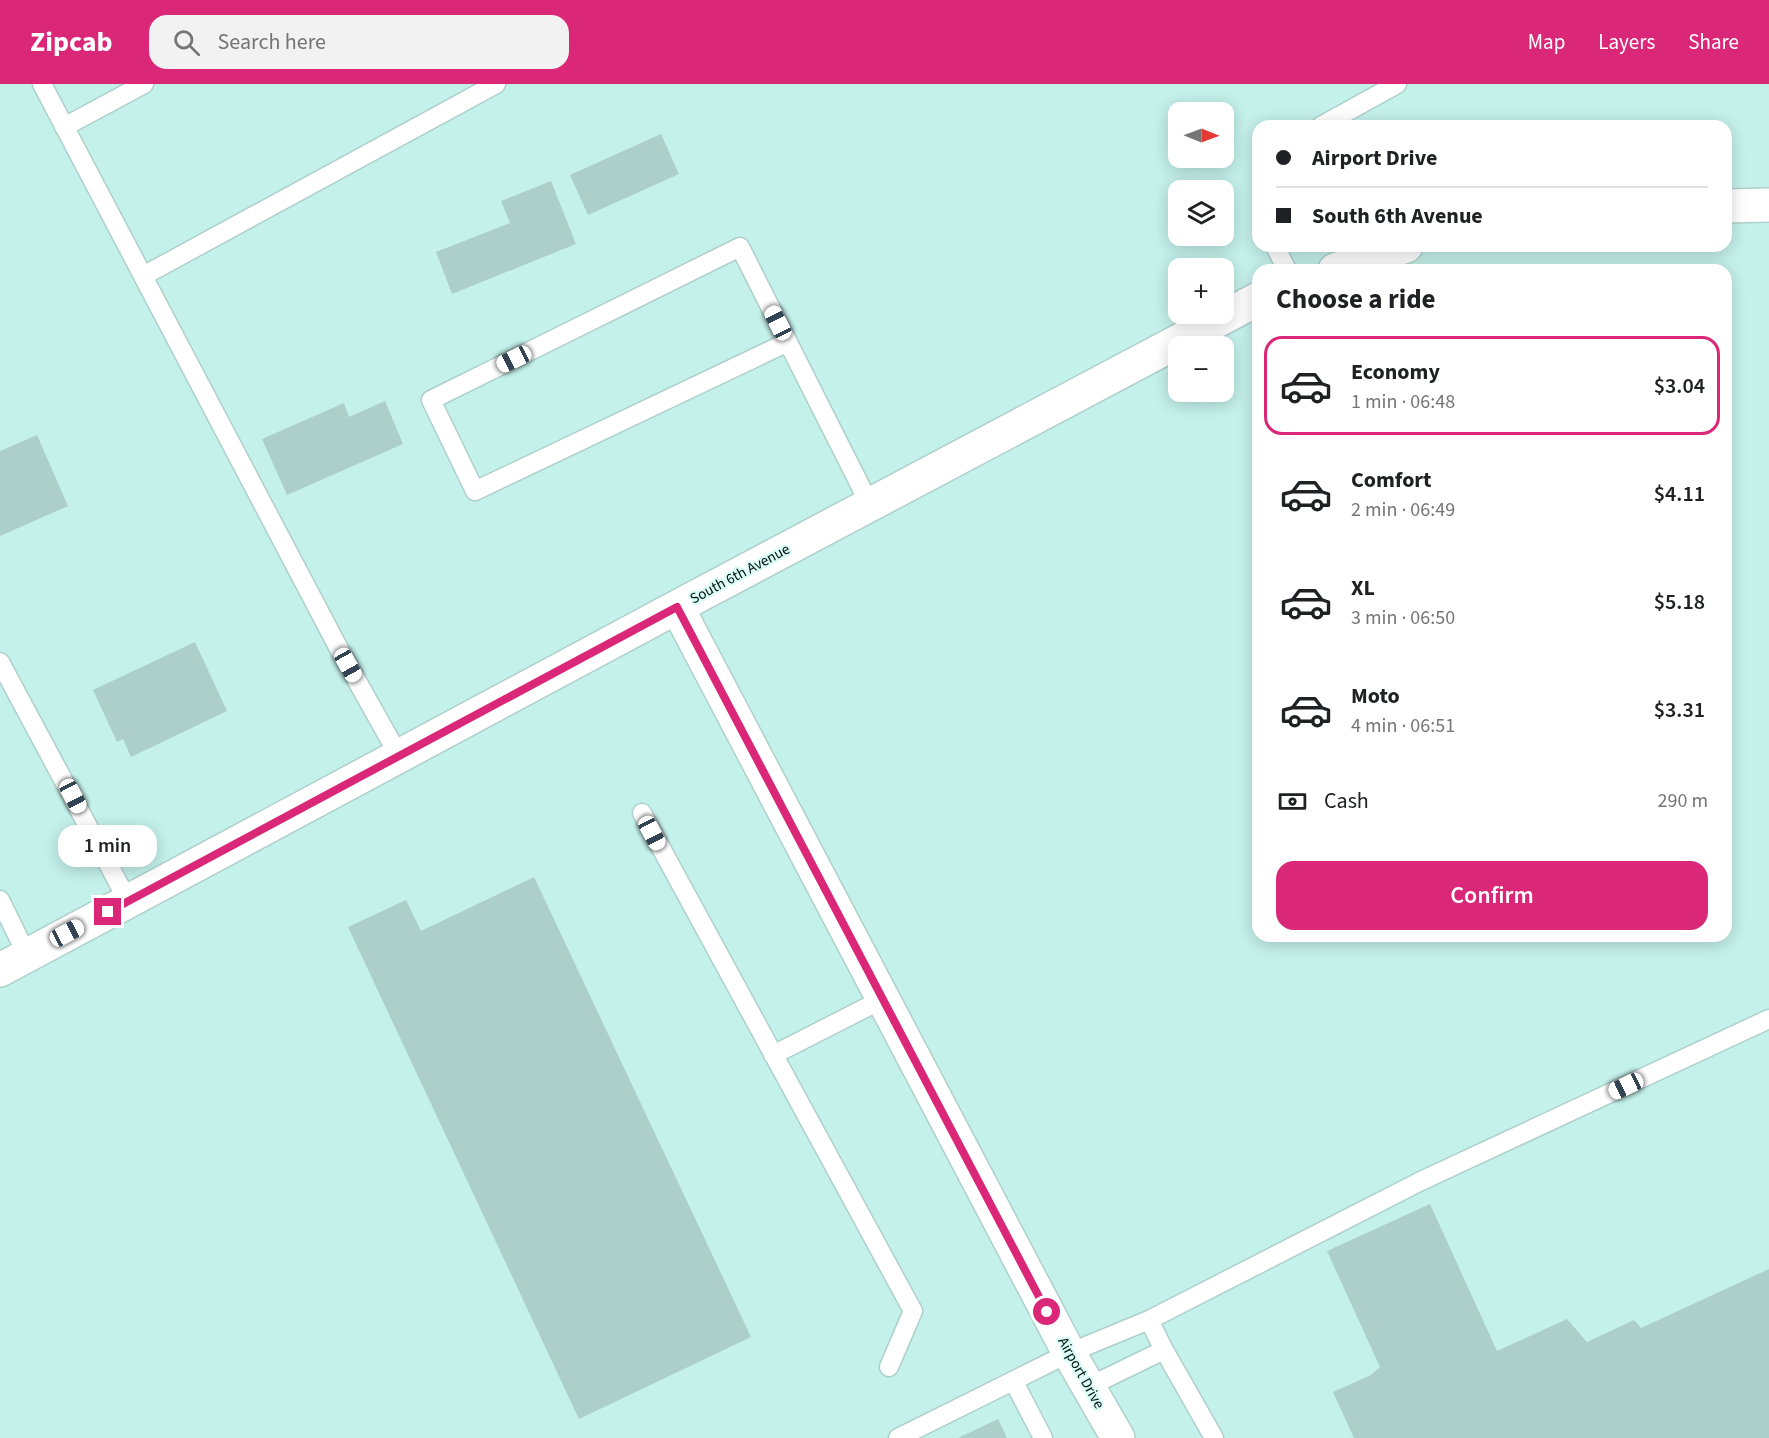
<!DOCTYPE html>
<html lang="en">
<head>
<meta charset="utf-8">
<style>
  body { margin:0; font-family:"Source Sans 3",sans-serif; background:#f2f2f2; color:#202124; height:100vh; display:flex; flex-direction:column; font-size:22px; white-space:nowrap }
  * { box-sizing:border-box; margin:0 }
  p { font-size:20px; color:#757577 }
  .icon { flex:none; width:33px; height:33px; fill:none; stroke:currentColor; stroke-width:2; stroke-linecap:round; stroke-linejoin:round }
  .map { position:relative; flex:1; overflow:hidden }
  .panel { position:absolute; left:1252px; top:180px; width:480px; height:678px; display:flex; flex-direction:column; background:#fff; border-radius:18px; box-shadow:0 3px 15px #0003 }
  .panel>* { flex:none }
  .top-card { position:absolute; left:1252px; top:36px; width:480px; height:132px; border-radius:18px; box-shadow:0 3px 15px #0003; display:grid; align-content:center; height:132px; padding:0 24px; background:#fff }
  .needle { width:39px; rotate:91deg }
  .buttons { position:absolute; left:1168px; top:18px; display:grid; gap:12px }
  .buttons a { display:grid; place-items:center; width:66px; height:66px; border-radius:12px; background:#fff; box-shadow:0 3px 15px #0003; font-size:30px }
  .end { position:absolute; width:27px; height:27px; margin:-14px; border:8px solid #db2777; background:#fff; box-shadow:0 0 0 3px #fff }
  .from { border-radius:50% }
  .bubble { position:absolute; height:42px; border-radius:18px; background:#fff; box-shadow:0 3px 15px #0003; font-size:20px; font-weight:600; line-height:42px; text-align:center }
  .car { position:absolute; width:18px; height:36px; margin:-18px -9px; border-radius:8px; box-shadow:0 0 4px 2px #0007; background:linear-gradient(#fff 24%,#345 0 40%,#fff 0 76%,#345 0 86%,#fff 0) }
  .top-card b { display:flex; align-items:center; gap:21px; height:57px; font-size:22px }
  .top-card b+b { border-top:2px solid #e0e0e0 }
  .top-card i { width:15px; height:15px; background:#202124 }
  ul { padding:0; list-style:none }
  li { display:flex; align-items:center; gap:18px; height:99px; margin:0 12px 9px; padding:0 12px; border:3px solid transparent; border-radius:18px }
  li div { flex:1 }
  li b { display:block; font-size:22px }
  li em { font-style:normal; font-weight:600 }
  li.selected { border-color:#db2777 }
  li>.icon { width:54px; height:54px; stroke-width:1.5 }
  h2 { padding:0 24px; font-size:27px; line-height:72px }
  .pay { display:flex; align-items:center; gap:15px; height:66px; padding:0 24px; font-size:22px }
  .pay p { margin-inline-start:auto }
  .button { display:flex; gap:12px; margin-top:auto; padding:12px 24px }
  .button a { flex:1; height:69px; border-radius:18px; background:#db2777; color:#fff; font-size:24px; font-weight:600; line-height:69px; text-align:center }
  header { display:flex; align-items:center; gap:36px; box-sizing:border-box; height:84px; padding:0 30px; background:#db2777; color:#fff }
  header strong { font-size:28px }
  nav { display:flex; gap:33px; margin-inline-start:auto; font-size:21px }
  .search { width:420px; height:54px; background:#f2f2f2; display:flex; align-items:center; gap:15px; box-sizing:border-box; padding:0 21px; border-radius:18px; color:#757577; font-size:22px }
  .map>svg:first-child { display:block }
  .built { fill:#c4f1ea; fill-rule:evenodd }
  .building { fill:#adcfca }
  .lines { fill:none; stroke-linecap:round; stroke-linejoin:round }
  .service-casing { stroke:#aed0cb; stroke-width:21 }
  .tertiary-casing { stroke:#aed0cb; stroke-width:36 }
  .service { stroke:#fff; stroke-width:18 }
  .tertiary { stroke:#fff; stroke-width:33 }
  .route { stroke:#db2777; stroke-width:8 }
  .labels { text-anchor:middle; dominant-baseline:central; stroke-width:4.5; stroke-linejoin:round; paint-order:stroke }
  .street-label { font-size:15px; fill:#061211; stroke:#d9fcf7 }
</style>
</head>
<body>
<header>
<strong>Zipcab</strong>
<div class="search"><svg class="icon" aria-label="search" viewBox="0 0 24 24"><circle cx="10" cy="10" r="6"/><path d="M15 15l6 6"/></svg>Search here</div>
<nav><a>Map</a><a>Layers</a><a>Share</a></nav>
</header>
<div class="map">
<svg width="1769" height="1354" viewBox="0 0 1769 1354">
  <rect width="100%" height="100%" fill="#d9fcf7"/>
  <path class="built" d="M0,0H1769V1354H0ZM1179,28H1224V74H1179ZM1258,42H1726V162H1258ZM1179,106H1224V152H1179ZM1179,184H1224V230H1179ZM1258,186H1726V852H1258ZM1179,262H1224V308H1179Z"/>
  <path class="building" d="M661,50L679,90L588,131L570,91Z
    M551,97L576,160L452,210L436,168L510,139L501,117Z
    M385,317L403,360L287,411L262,355L344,319L349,333Z
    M37,351L68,422L0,452V367Z
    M195,558L227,627L131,673L123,655L117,658L93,606Z
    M534,793L751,1253L579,1335L348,843L406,816L421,847Z
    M1430,1120L1497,1267L1567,1235L1587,1258L1634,1236L1641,1244L1769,1185V1354H1354L1333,1308L1371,1291L1380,1283L1327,1167Z
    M998,1335L1007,1354H958Z"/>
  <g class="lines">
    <g class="service-casing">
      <path id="service" d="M42,0L338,563L399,672
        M1321,42L1397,0
        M64,43L144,0
        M1275,162L1287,186
        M143,192L496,0
        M788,258L475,407L431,316L740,163L870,421
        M0,578L128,817
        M642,729L913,1227L889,1283
        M0,816L27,871
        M773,971L883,915
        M1149,1236L1164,1266
        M1014,1298L1043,1354
        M1088,1303L1164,1266L1214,1354
        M898,1354L1069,1269L1149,1236L1421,1097L1769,935"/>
    </g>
    <g class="tertiary-casing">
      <path id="tertiary" d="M1726,122L1769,121
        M1335,186L1406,162
        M677,523L1069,1269L1118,1354
        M0,886L677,523L1258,215"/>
    </g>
    <use href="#service" class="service"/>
    <use href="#tertiary" class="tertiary"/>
  </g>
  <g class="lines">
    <path class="route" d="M108,828L677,523L1047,1228"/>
  </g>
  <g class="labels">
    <g class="street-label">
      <text transform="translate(740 490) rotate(-28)">South 6th Avenue</text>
      <text transform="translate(1081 1289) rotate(61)">Airport Drive</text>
    </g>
  </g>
</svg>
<div class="buttons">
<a><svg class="needle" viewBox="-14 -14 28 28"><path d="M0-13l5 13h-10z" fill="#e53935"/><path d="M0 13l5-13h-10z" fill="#757577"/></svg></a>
<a><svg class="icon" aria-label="layers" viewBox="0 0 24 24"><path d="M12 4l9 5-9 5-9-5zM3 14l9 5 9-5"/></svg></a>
<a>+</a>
<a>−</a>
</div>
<i class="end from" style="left:1047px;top:1228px"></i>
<i class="end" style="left:108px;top:828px"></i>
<div class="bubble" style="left:58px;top:741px;width:99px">1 min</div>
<i class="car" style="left:778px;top:239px;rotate:333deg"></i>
<i class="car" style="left:514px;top:275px;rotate:244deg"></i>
<i class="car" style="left:348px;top:581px;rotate:151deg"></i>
<i class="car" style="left:73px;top:712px;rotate:152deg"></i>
<i class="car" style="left:652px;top:749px;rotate:152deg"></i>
<i class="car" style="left:67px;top:849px;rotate:62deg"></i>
<i class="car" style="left:1626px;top:1002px;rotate:245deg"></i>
<div class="top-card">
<b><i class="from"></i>Airport Drive</b>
<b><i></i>South 6th Avenue</b>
</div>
<section class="panel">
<h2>Choose a ride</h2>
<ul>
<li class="selected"><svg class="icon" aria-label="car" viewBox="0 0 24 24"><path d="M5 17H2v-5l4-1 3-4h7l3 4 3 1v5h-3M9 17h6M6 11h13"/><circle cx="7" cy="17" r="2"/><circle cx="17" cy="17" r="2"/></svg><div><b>Economy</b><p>1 min · 06:48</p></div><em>$3.04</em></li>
<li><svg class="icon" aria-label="car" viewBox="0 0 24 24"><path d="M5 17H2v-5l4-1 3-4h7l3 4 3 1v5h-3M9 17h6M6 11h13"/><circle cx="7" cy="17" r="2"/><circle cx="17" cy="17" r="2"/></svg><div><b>Comfort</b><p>2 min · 06:49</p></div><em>$4.11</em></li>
<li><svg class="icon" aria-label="car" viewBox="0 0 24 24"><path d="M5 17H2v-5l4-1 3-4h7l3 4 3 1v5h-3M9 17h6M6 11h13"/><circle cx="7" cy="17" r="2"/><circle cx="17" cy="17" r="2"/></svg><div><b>XL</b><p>3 min · 06:50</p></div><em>$5.18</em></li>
<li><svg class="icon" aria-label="car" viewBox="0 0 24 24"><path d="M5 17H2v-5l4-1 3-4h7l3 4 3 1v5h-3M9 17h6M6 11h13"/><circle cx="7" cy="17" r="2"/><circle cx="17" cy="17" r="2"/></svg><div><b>Moto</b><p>4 min · 06:51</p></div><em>$3.31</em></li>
</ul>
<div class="pay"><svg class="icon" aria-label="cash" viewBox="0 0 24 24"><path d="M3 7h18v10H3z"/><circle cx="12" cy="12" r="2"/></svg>Cash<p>290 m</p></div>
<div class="button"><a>Confirm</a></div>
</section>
</div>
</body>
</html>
